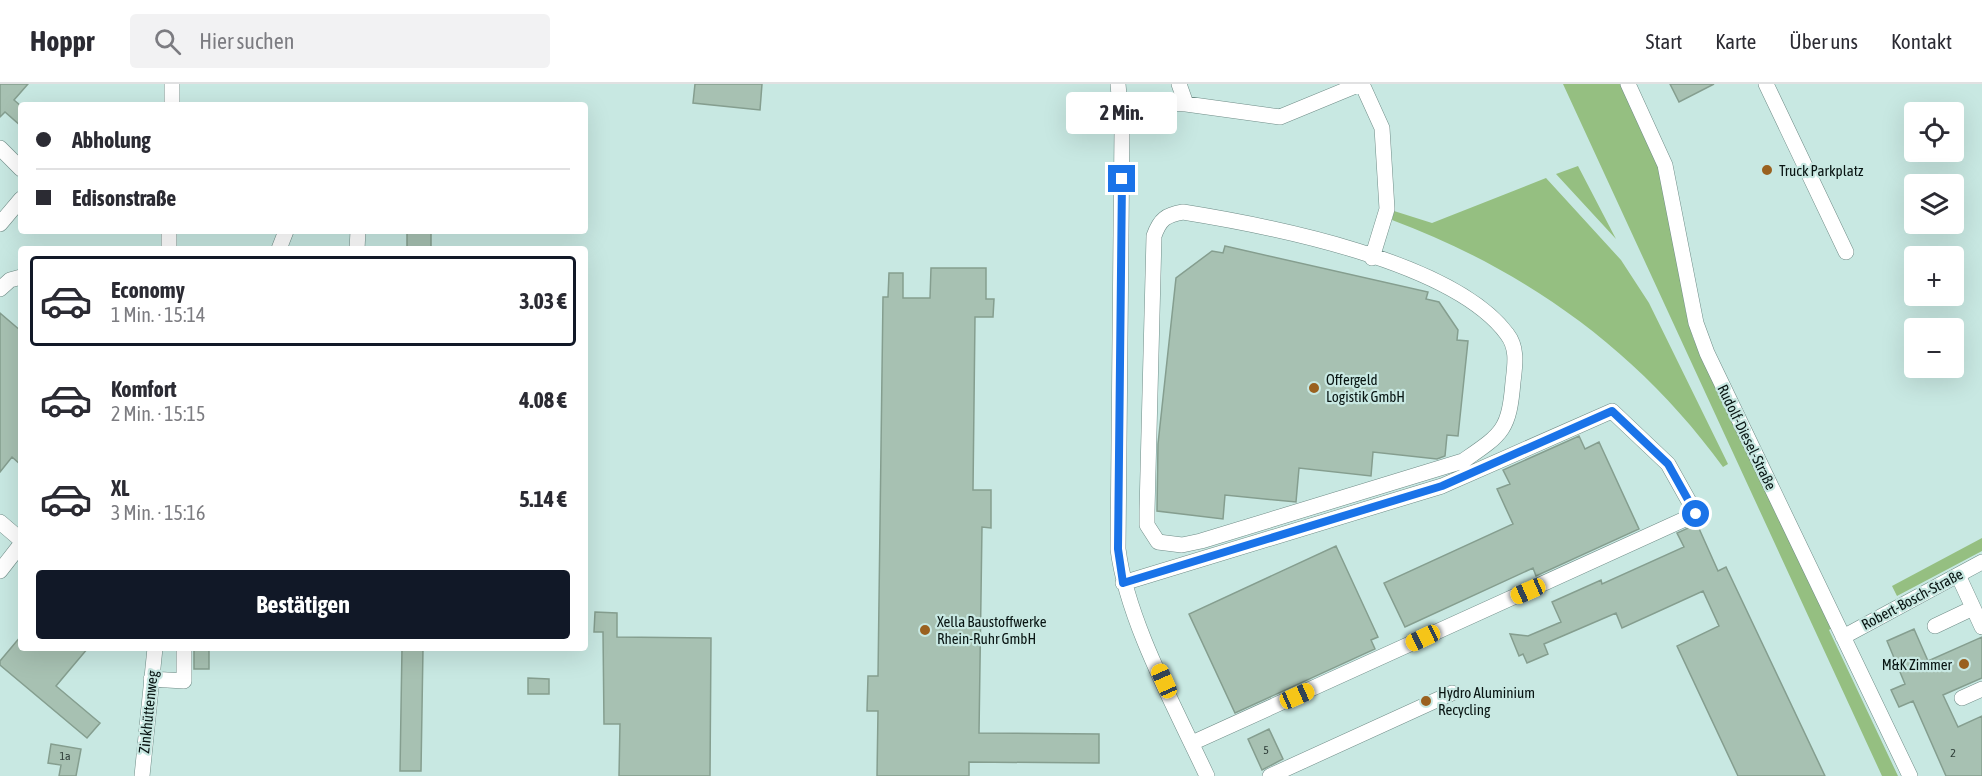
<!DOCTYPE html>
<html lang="de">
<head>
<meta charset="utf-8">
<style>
  body { margin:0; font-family:"Asap Condensed",sans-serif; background:#f2f2f3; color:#2b2b33; height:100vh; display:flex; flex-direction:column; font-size:22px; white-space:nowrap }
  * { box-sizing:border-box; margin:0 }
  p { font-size:20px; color:#7c7c81 }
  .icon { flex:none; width:33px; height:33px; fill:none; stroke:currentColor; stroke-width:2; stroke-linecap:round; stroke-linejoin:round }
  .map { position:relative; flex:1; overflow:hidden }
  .side { position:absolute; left:18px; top:162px; width:570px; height:405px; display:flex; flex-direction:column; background:#fff; border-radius:6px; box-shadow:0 6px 24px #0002 }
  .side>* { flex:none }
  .banner { position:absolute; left:18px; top:18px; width:570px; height:132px; border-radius:6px; box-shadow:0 6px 24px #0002; display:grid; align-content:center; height:132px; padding:0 18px; background:#fff }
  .buttons { position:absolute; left:1904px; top:18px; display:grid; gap:12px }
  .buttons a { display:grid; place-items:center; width:60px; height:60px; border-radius:6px; background:#fff; box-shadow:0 6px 24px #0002; font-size:30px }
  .end { position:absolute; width:27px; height:27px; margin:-14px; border:8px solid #1a73e8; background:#fff; box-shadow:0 0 0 3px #fff }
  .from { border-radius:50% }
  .bubble { position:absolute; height:42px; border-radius:6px; background:#fff; box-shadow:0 6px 24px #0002; font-size:20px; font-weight:700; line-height:42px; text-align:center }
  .car { position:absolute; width:18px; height:36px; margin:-18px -9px; border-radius:8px; box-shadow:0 0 4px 2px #0007; background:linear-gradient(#f5c518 24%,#345 0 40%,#f5c518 0 76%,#345 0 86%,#f5c518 0) }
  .banner b { display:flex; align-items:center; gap:21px; height:57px; font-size:22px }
  .banner b+b { border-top:2px solid #e1e1e2 }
  .banner i { width:15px; height:15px; background:#2b2b33 }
  ul { padding:10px 0 0; list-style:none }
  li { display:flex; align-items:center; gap:18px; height:90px; margin:0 12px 9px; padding:0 6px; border:3px solid transparent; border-radius:6px }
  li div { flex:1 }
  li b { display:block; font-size:22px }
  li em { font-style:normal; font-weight:700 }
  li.active { border-color:#111827 }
  li>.icon { width:54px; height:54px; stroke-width:1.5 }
  .cta { display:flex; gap:12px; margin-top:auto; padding:12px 18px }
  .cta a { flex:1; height:69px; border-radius:6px; background:#111827; color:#fff; font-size:24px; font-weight:700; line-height:69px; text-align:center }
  header { display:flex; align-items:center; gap:36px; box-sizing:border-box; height:84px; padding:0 30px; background:#fff; border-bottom:2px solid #e1e1e2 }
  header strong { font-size:28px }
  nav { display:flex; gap:33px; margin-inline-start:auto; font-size:21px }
  .search { width:420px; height:54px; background:#f2f2f3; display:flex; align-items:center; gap:15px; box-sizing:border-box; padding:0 21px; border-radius:6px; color:#7c7c81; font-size:22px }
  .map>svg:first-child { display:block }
  .green { fill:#95bf81 }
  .building { fill:#a7c1b2; stroke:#859e8f; stroke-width:1.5 }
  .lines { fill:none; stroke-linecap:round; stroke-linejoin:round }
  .minor-casing { stroke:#6f8c87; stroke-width:16 }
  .minor { stroke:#fff; stroke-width:15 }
  .route { stroke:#1a73e8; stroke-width:8 }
  .poi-dot { fill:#9a611f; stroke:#c8e8e2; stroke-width:2 }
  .labels { text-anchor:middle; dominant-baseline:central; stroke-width:4.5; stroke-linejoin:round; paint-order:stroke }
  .number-label { font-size:12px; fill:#303f3a }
  .poi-label { font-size:15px; fill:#081412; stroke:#c8e8e2; text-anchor:start }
  .street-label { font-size:15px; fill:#081412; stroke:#c8e8e2 }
</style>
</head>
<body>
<header>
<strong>Hoppr</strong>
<div class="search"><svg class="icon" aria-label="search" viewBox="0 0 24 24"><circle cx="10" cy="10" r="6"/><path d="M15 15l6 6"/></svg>Hier suchen</div>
<nav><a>Start</a><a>Karte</a><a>Über uns</a><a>Kontakt</a></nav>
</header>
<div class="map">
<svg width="1982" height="692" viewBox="0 0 1982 692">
  <rect width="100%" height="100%" fill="#c8e8e2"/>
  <path class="green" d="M1563,0H1621L1660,86L1686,228L1693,254L1834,543L1829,546L1898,692H1882Z
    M1578,82L1616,155L1556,90Z
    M1546,94L1621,176L1649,219L1728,380L1723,383C1639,267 1526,186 1392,136L1394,127L1432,139Z
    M1982,454V467L1897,512L1892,502Z"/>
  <path class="building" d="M0,0H28L14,16L21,22V42L5,28L0,33Z
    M695,0H762L760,26L693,19Z
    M1670,0H1714L1679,18Z
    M407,147H431V165H407Z
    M1225,162L1428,208L1426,215L1439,218L1458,246L1457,256L1468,257L1458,352L1447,351L1445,372L1437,375L1373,368L1371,392L1299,384L1296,418L1225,411L1223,435L1157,427L1158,360L1176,194L1212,167L1223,169Z
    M931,184H986V215H994L993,233H975L973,406H991V444L982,443L979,649L1099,650V679L969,678V692H877L878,627H867L868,592H878L883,213H888L889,189H903V214H930Z
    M0,229L21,247V381L12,373L0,388Z
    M1579,352L1585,365L1599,358L1639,445L1536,492L1533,484L1405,543L1384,499L1513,440L1497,405L1510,400L1503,386Z
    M1697,440L1718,487L1726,483L1825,692H1738L1677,562L1719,542L1703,507L1622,544L1616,529L1544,560L1548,570L1527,579L1523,570L1519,572L1510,550L1528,552L1561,538L1552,518L1601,496L1602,500L1684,463L1677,449Z
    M1336,462L1378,553L1371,556L1375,565L1235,629L1189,530Z
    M595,528L617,529V553L711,554L710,692H619L620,640H604L603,548H594Z
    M1914,545L1928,577L1982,553V594L1943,611L1958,643L1982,632V692H1946L1913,617L1899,623L1891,606L1905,600L1887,557Z
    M21,552V564H88L56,602L100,639L87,654L0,581V577Z
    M194,564H209V585H194Z
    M402,564H423L421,687H400Z
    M528,594L549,595V610H528Z
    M1269,645L1283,675L1262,686L1248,655Z
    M51,660L81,665L76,692H59L61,681L48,679Z"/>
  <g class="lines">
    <g class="minor-casing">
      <path id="minor" d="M1118,0L1122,45L1118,465C1127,537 1176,625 1207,692
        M1179,0L1186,20
        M1362,0L1382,44L1387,125L1372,174
        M1628,0L1665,81L1696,239L1707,269L1910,692
        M1766,0L1846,168
        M1120,16L1186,20L1280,33L1360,0
        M172,21V0
        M0,64L21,85
        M1183,128C1270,142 1453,177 1507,250C1518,264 1515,281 1513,298C1509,347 1502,350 1463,377L1201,457L1182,461L1158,458L1147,441V427L1154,152C1160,135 1166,131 1183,128Z
        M0,140L21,115
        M169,165V147
        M279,165L286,147
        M357,165L358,147
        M0,205L10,196L21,193
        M0,438L21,456
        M0,487L21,460
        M1958,491L1982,543
        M1123,499L1442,402L1612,327L1668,380L1696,430L1192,659
        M1935,542L1973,524
        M1843,553L1982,478
        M151,595L184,597V564
        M1962,614L1982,605
        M142,692L155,564
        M1270,692L1452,609"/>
    </g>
    <use href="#minor" class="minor"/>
  </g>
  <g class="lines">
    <path class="route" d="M1122,95L1118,465L1123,499L1442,402L1612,327L1668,380L1696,430"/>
  </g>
  <g class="poi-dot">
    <circle cx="1767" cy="86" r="6"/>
    <circle cx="1314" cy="304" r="6"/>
    <circle cx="925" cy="546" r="6"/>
    <circle cx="1964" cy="580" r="6"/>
    <circle cx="1426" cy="617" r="6"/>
  </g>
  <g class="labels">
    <g class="number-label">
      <text x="1266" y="666">5</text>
      <text x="1953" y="669">2</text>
      <text x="65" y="672">1a</text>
    </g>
    <g class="poi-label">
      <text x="1779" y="86">Truck Parkplatz</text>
      <text x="1326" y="295">Offergeld<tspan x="1326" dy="17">Logistik GmbH</tspan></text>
      <text x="937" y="537">Xella Baustoffwerke<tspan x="937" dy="17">Rhein-Ruhr GmbH</tspan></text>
      <text x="1952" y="580" text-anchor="end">M&amp;K Zimmer</text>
      <text x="1438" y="608">Hydro Aluminium<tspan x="1438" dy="17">Recycling</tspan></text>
    </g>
    <g class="street-label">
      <text transform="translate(1747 353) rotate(64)">Rudolf-Diesel-Straße</text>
      <text transform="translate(1912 515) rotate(-28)">Robert-Bosch-Straße</text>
      <text transform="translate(148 628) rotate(-84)">Zinkhüttenweg</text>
    </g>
  </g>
</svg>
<div class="buttons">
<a><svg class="icon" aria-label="locate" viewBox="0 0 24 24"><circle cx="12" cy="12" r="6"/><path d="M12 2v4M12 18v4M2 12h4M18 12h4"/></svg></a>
<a><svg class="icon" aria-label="layers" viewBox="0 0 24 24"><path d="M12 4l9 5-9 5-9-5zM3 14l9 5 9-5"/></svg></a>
<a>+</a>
<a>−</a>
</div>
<i class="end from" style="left:1696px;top:430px"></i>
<i class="end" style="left:1122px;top:95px"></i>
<div class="bubble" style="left:1066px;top:8px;width:111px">2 Min.</div>
<i class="car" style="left:1528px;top:507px;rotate:246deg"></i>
<i class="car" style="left:1423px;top:554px;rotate:245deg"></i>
<i class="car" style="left:1164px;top:597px;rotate:336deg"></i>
<i class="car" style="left:1297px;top:612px;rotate:66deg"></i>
<div class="banner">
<b><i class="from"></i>Abholung</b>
<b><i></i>Edisonstraße</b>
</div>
<section class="side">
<ul>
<li class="active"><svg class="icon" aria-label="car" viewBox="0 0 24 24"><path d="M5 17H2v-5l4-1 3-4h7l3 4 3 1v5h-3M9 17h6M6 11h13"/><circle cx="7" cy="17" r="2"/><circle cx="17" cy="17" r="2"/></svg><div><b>Economy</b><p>1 Min. · 15:14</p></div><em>3.03 €</em></li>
<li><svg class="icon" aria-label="car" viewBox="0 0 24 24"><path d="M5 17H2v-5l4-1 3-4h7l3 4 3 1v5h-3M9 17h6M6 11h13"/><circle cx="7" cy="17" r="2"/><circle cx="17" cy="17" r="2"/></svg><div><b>Komfort</b><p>2 Min. · 15:15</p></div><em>4.08 €</em></li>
<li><svg class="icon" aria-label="car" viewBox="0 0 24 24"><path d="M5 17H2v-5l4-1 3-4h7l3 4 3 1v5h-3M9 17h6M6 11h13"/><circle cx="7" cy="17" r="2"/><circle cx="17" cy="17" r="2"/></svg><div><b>XL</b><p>3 Min. · 15:16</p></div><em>5.14 €</em></li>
</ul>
<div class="cta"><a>Bestätigen</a></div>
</section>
</div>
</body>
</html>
